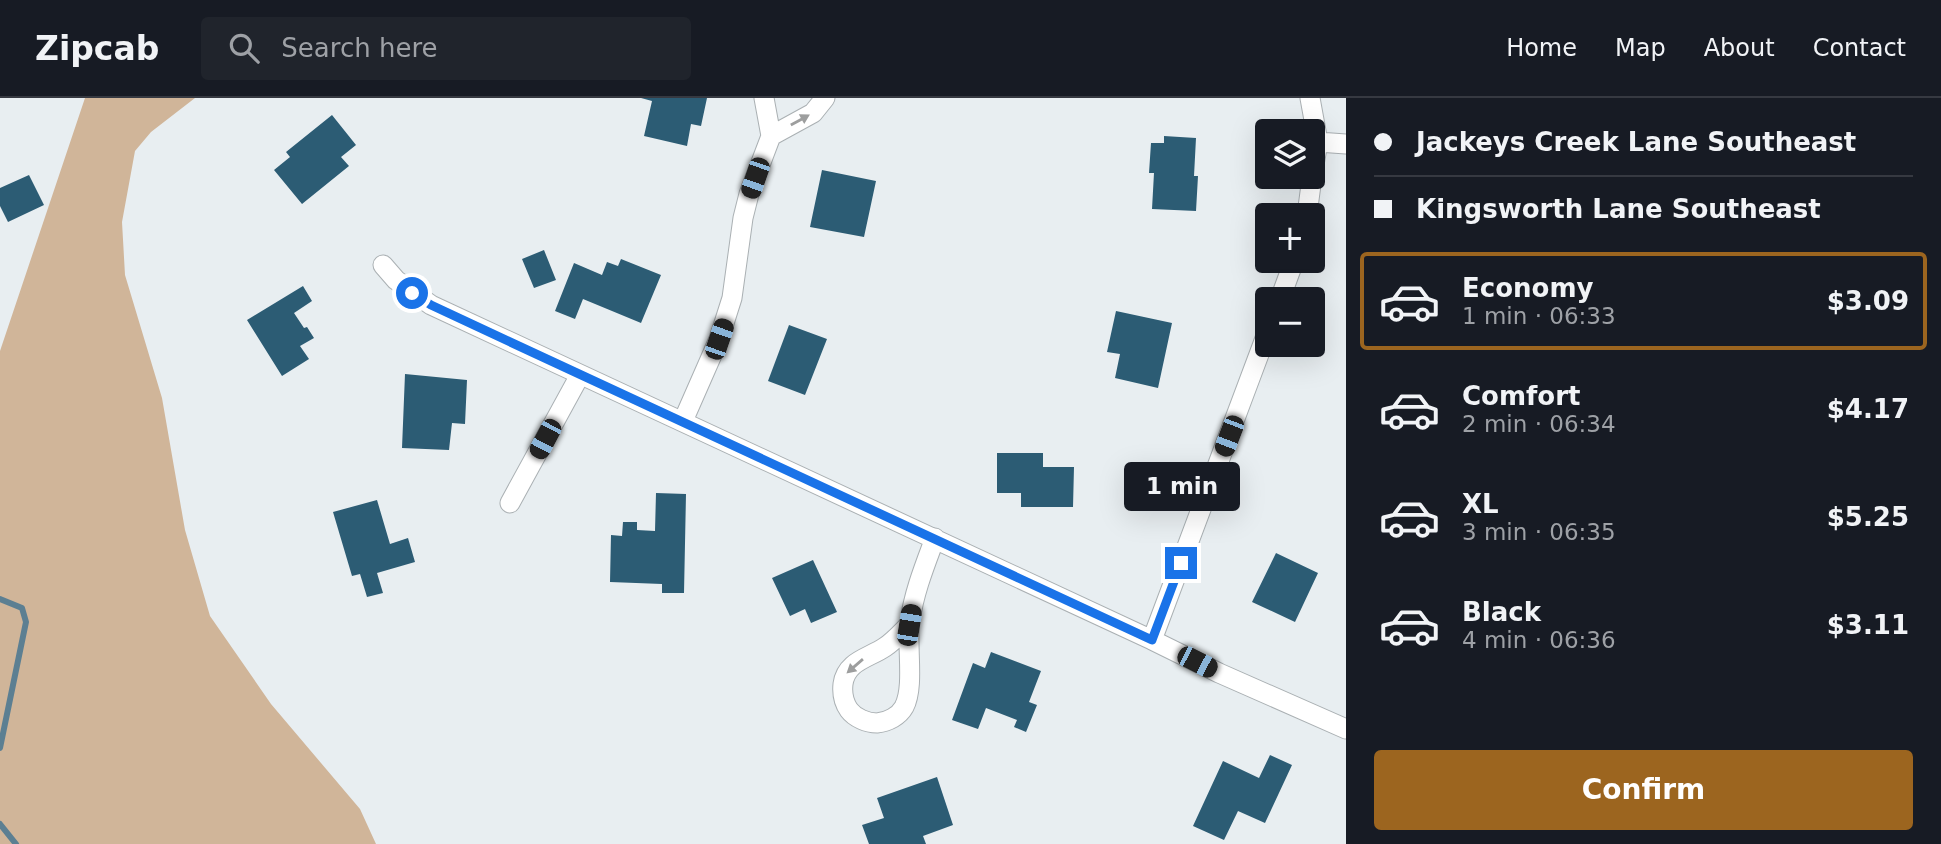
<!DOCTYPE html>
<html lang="en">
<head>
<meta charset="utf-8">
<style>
  body { margin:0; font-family:"DejaVu Sans",sans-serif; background:#20242c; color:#f1f3f6; height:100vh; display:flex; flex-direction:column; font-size:26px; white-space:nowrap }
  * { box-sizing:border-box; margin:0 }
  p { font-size:23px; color:#9ea1a6 }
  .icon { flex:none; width:38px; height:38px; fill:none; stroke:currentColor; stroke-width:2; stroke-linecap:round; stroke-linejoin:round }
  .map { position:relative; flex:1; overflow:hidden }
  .drawer { display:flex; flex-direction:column; background:#171b24; width:595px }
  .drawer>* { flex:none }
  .top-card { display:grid; align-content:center; height:154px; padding:0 28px; background:#171b24 }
  .fabs { position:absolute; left:1255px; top:21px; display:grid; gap:14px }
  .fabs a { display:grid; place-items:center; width:70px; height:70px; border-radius:7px; background:#171b24; box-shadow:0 7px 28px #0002; font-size:35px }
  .end { position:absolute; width:32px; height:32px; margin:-16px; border:9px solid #1a73e8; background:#fff; box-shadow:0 0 0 4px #fff }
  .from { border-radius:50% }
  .bubble { position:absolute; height:49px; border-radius:7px; background:#171b24; box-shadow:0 7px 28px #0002; font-size:23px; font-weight:700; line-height:49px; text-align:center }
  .car { position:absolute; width:21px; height:42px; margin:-21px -10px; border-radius:9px; box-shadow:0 0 5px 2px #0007; background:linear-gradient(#222 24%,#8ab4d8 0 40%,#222 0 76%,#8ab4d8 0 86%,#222 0) }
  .top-card b { display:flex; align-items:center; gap:24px; height:66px; font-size:26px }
  .top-card b+b { border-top:2px solid #363941 }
  .top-card i { width:18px; height:18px; background:#f1f3f6 }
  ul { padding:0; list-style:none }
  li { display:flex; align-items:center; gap:21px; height:98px; margin:0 14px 10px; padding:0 14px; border:4px solid transparent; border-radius:7px }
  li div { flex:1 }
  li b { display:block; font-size:26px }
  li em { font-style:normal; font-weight:700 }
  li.selected { border-color:#9c651f }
  li>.icon { width:63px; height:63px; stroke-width:1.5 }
  .cta { display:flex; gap:14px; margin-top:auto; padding:14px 28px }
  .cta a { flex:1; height:80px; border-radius:7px; background:#9c651f; color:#fff; font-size:28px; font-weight:700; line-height:80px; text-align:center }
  header { display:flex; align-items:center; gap:42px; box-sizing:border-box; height:98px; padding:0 35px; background:#171b24; border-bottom:2px solid #363941 }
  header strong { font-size:33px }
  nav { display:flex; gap:38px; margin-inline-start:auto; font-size:24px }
  .search { width:490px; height:63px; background:#20242c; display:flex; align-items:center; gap:18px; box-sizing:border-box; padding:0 24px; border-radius:7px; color:#9ea1a6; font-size:26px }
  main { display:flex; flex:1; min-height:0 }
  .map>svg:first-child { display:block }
  .green { fill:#d0b599 }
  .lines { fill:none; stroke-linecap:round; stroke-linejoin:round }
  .stream { stroke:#5c7f92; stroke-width:6 }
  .building { fill:#2c5c74 }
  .street-casing { stroke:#aab0b3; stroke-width:21 }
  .street { stroke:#fff; stroke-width:19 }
  .oneway { fill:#9d9e9e }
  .route { stroke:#1a73e8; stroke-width:9 }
</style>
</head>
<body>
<header>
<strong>Zipcab</strong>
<div class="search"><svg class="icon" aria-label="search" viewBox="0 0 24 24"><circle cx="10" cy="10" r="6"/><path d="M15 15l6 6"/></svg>Search here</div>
<nav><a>Home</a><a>Map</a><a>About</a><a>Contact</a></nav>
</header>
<main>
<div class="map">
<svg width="1346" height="746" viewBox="0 0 1346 746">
  <rect width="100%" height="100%" fill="#e8eef1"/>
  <path class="green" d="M85,0H195L151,34L135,53L122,124L125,177L162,300L185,432L210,518L271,606L360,711L376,746H0V253Z"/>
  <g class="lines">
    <path class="stream" d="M0,501L22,510L26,524L0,650
      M0,726L16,746"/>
  </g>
  <path class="building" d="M641,0H707L701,28L691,26L687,48L644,38L652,3Z
    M332,17L356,47L341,59L349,68L302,106L274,72L290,59L286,54Z
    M1164,38L1196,40L1194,78H1198L1196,113L1152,111L1154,75H1149L1151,45H1164Z
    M822,72L876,83L864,139L810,129Z
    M29,77L44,107L8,124L0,108V90Z
    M544,152L556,182L534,190L522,161Z
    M621,161L661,177L641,225L583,201L575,221L555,213L574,165L602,177L607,164L618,168Z
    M303,188L312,203L294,215L304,230L307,229L314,240L300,248L309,261L282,278L247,222Z
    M1116,213L1172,225L1158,290L1115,280L1120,256L1107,254Z
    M789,227L827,241L805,297L768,283Z
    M405,276L467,282L465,326L452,325L449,352L402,350Z
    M997,355H1043V369H1074L1073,409H1021V395H997Z
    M656,395L686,396L684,495H662V486L610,484L611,437L622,438L623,424H637V432L655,433Z
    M377,402L390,446L408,440L415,464L377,475L383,495L367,499L360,476L352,478L333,414Z
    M1276,455L1318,475L1295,524L1252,504Z
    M813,462L837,514L811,525L805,511L790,518L772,480Z
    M991,554L1041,573L1029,604L1037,607L1026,634L1014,629L1017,622L986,610L978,631L952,622L973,565L985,570Z
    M1270,657L1292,667L1265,725L1238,713L1224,742L1193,728L1223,663L1259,680Z
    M937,679L953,727L923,738L926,746H869L862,727L884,720L877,700Z"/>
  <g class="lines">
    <g class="street-casing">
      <path id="street" d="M1310,0L1318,44L1312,78
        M771,38L813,15L825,0
        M1318,44L1346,46
        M1307,117L1312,79
        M383,167L396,182L431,207L1152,542L1219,575L1346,631
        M1280,201L1294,163
        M683,323L719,241L732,200L743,120L749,96L771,38L764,0
        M510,405L580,277
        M909,527C901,535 894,543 885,549C869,560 846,563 843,586C842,595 844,605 849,612C855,620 867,625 877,625C888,624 899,618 904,609C915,588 906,547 910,523C914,494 925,467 935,440
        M1152,542L1267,235"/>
    </g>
    <use href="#street" class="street"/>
  </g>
  <defs><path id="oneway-solid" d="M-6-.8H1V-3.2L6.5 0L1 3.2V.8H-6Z" transform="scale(1.75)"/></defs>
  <g class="oneway">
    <use href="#oneway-solid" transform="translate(800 22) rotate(-29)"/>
    <use href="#oneway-solid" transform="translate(855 568) rotate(139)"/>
  </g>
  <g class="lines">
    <path class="route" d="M412,195L431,207L506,242L1152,542L1181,465"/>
  </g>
</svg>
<div class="fabs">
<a><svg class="icon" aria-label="layers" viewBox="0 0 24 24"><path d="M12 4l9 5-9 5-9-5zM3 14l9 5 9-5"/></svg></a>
<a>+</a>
<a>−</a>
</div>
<i class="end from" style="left:412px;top:195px"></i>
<i class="end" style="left:1181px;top:465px"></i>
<div class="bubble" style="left:1124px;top:364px;width:116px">1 min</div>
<i class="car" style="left:755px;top:80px;rotate:199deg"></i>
<i class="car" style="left:719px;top:241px;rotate:19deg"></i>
<i class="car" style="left:1229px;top:338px;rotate:201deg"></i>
<i class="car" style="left:545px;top:341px;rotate:208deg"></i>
<i class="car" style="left:909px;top:527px;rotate:9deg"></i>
<i class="car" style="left:1197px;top:564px;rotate:117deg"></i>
</div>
<section class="drawer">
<div class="top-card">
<b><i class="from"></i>Jackeys Creek Lane Southeast</b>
<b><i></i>Kingsworth Lane Southeast</b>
</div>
<ul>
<li class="selected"><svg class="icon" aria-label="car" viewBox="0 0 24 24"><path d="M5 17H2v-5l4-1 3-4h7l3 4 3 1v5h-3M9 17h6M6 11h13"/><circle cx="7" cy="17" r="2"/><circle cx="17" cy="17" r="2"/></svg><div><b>Economy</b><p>1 min · 06:33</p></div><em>$3.09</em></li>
<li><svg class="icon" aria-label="car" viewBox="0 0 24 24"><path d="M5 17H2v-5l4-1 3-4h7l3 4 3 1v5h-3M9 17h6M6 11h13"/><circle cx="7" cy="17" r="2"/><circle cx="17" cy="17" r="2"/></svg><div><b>Comfort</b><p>2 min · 06:34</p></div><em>$4.17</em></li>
<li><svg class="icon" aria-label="car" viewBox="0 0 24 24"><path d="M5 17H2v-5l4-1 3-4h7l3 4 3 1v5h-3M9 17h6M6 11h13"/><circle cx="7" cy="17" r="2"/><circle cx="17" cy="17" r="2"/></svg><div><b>XL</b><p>3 min · 06:35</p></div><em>$5.25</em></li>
<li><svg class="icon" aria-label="car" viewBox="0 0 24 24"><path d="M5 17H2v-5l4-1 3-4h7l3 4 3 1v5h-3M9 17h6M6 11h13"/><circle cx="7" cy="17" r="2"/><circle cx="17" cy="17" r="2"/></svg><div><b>Black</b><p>4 min · 06:36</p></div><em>$3.11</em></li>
</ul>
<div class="cta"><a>Confirm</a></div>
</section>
</main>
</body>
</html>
